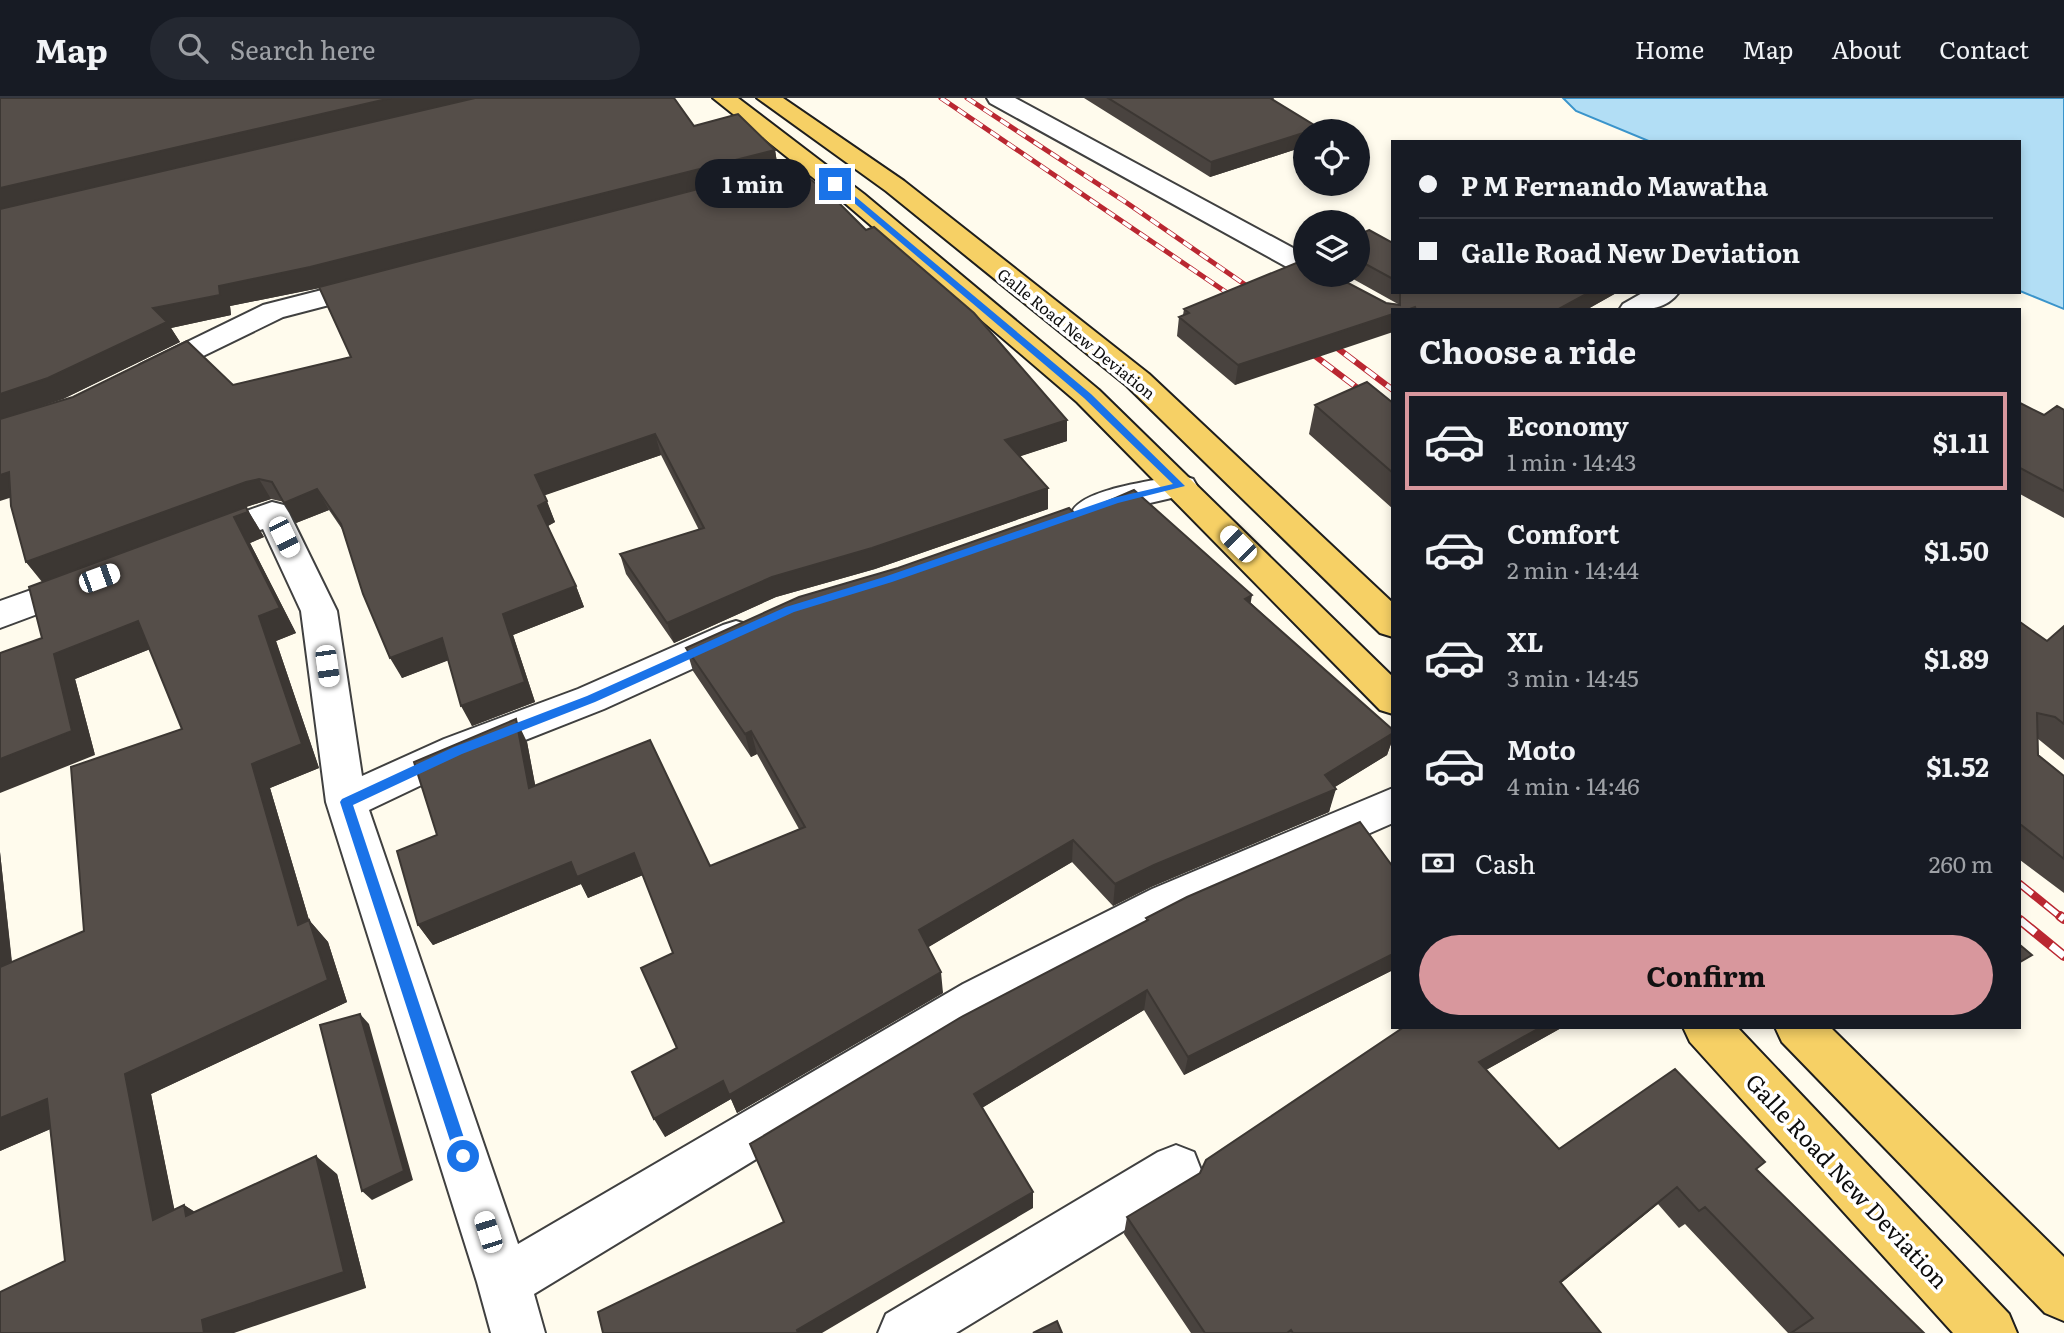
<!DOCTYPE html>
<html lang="en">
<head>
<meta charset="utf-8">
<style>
  body { margin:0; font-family:Literata,serif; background:#242831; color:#f1f3f6; height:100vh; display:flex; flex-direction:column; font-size:26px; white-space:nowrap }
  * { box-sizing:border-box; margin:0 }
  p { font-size:23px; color:#9ea1a6 }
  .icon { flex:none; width:38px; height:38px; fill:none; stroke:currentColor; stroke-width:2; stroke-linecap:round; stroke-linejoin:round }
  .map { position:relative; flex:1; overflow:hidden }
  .side { position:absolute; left:1391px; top:210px; width:630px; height:721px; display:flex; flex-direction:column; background:#171b24; border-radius:0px; box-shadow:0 4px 10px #0003 }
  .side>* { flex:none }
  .hud { position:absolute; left:1391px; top:42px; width:630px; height:154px; border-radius:0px; box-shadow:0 4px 10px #0003; display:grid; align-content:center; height:154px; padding:0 28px; background:#171b24 }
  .fabs { position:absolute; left:1293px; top:21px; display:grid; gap:14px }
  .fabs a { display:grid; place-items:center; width:77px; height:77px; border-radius:50%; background:#171b24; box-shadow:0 4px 10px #0003; font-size:35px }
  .end { position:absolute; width:32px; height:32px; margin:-16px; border:9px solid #1a73e8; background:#fff; box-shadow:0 0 0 4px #fff }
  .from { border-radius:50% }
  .bubble { position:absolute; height:49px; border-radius:24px; background:#171b24; box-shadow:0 4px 10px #0003; font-size:23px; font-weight:700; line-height:49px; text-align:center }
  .car { position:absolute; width:21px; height:42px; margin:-21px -10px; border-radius:9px; box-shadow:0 0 5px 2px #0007; background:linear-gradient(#fff 24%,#345 0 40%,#fff 0 76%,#345 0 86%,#fff 0) }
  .hud b { display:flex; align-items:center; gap:24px; height:66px; font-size:26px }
  .hud b+b { border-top:2px solid #363941 }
  .hud i { width:18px; height:18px; background:#f1f3f6 }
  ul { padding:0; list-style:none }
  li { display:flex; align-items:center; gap:21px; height:98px; margin:0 14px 10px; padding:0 14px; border:4px solid transparent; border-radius:0px }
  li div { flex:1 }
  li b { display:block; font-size:26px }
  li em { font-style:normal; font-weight:700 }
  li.selected { border-color:#d8979d }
  li>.icon { width:63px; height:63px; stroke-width:1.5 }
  h2 { padding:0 28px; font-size:32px; line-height:84px }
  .pay { display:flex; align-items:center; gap:18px; height:77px; padding:0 28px; font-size:26px }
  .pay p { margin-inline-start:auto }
  .cta { display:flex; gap:14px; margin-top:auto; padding:14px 28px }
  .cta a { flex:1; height:80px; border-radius:42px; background:#d8979d; color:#111; font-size:28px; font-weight:700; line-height:80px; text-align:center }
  header { display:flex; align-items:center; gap:42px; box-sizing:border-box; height:98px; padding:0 35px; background:#171b24; border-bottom:2px solid #363941 }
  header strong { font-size:33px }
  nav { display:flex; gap:38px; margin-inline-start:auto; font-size:24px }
  .search { width:490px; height:63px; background:#242831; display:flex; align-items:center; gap:18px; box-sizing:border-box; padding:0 24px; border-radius:38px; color:#9ea1a6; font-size:26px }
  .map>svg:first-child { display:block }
  .water { fill:#b2def5; stroke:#3a94cb; stroke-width:2 }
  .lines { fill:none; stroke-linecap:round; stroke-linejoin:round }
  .street-casing { stroke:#404040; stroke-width:4 }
  .primary-casing { stroke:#1e1e1e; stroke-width:4 }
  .street { fill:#fff; fill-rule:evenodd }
  .primary { fill:#f6d065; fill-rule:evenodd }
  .rail-far3-casing { stroke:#ba2731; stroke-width:5 }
  .rail-far2-casing { stroke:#ba2731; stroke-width:6 }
  .rail-far1-casing { stroke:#ba2731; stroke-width:8 }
  .rail-casing { stroke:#ba2731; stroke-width:10 }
  .rail-far3 { stroke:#fff; stroke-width:3.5; stroke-dasharray:10; stroke-linecap:butt }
  .rail-far2 { stroke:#fff; stroke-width:4.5; stroke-dasharray:13; stroke-linecap:butt }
  .rail-far1 { stroke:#fff; stroke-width:5; stroke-dasharray:16; stroke-linecap:butt }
  .rail { stroke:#fff; stroke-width:7; stroke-dasharray:20; stroke-linecap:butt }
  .wall { fill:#49433f; fill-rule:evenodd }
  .shaded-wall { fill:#3c3733 }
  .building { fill:#554e49; stroke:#3c3733; stroke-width:2 }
  .route { fill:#1a73e8 }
  .labels { text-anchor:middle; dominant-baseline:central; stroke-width:7; stroke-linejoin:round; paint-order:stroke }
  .far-street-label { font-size:16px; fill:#0d0d0d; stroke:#fff }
  .near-street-label { font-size:23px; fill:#0d0d0d; stroke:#fff }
</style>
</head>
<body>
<header>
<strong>Map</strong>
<div class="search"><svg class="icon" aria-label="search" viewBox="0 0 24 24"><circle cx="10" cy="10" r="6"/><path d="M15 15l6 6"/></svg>Search here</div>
<nav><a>Home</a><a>Map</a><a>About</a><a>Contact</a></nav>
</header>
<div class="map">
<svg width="2064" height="1235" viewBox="0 0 2064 1235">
  <rect width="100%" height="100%" fill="#fffbed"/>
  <path class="water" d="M1563,0H2064V211L2020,193V44H1651L1576,13Z"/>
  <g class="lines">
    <g class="street-casing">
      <path id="street" d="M987,0H1015L1306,157V176L1296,174L990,5Z
        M373,179L383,181L387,187L383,193L283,219L160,279L150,282L140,279L135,273L140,267L263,207Z
        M1644,194H1679C1665,214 1641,212 1619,212L1623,206Z
        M1181,377L1193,381L1197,388L1193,395L1124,411L1090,423L1078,420L1073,412C1087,390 1155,383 1181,377Z
        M272,404L284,407L289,415L337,513L362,678L444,641L578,591L723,527L736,523L749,527L754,536L749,545L604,611L472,663L369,712L518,1146L963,886L1152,791L1393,690V725L1182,817L995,916L534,1196L545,1235H491L477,1184L326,704L301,513L263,431L204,451L192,448L187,440L192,432Z
        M82,474L94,477L100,486L94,495L0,530V503Z
        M1176,1047L1194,1054L1201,1072L1194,1090L956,1235H878L886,1216L1158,1054Z"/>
    </g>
    <g class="primary-casing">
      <path id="primary" d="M713,0H738L864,96L1099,292L1393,579V616L1380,612L1077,304L846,106Z
        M757,0H783L904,83L1149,276L1393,505V539L1380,535L1127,288L886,93Z
        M1683,929H1737L2009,1216L2017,1235H1953L1690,944Z
        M1775,929H1830L2064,1159V1223L2045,1215L1782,944Z"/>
    </g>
    <use href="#street" class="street"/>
    <use href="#primary" class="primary"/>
    <g class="rail-far3-casing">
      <path id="rail-far3" d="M941,0L1242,205
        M967,0L1127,105L1260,197"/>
    </g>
    <g class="rail-far2-casing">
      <path id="rail-far2" d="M1324,240L1393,292
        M1302,248L1393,317"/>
    </g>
    <g class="rail-far1-casing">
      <path id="rail-far1" d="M2020,786L2062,820"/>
    </g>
    <g class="rail-casing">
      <path id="rail" d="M2060,818L2064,821
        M2020,822L2064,858"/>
    </g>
    <use href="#rail-far3" class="rail-far3"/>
    <use href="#rail-far2" class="rail-far2"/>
    <use href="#rail-far1" class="rail-far1"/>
    <use href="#rail" class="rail"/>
  </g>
  <path class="wall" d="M0,0L694,28L775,52L778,71L1067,343L1020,358L1048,390V411L875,471L776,499L674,545L626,476L620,456L699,432L661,357L544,397L555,424L548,428L576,488L584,509L513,537L535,604L472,628L448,562L402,580L344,434L329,412L296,425L284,404L271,401L246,409L264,439L250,445L296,535L276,543L319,670L270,690L309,822L328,844L347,904L151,996L174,1111L184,1107L195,1114L337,1076L366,1190L65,1163L50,1031L0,1053V754L12,864L84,833L182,631L150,551L75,581L95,657L42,540V484L26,464L11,400ZM319,190L351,259L233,287L32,311L63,301L180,244L171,230L231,217L230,208Z
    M1084,0H1274L1273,2L1319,30V33H1306V48L1210,79Z
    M1358,137L1393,145V194H1618L1586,212H1393L1235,287L1177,238L1179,219L1183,217L1184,211L1306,177L1386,205L1398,206L1346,177H1358Z
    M1393,305V411L1309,336L1315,307Z
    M2020,305L2044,317L2064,312V420L2020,396Z
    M1076,417L1251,505L1393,635V640L1387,657L1335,689L1329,714L1151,789L1113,808L1072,764L928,849L943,895L737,1015L731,1001L665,1039L677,950L673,855L643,777L588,800L581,786L433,847L418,827L437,737L527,644L535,687L710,768L799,731L757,656L751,659L693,573L686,550Z
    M2020,524L2047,543L2064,528V662L2037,640L2038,657L2064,678V795L2020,762Z
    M1393,769V872L1184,977L1144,912L982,1010L1033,1110L784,1124L1146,824V820Z
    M1404,929H1563L1486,972L1559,1051L1756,1071L1924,1235H1788L1685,1126L1679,1130L1658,1106L1561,1185L1601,1235H1191L1124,1136L1127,1119L1200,1075Z"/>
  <path class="shaded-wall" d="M391,0H479L0,112V90Z
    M1306,34V48L1210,79L1211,64Z
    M775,52L778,71L320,190L230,208L231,217L171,230L180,244L63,301L0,322V296L153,210L219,188Z
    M1590,194H1618L1586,212H1557Z
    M1393,216V234L1235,287L1238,267Z
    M1067,322V343L1006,363L1005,342Z
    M655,336L661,357L543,398L535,377Z
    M9,374L25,395L0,403V377Z
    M259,381L271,401L246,409L264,439L250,445L296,535L276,543L319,670L270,690L309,822L328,844L347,904L151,996L180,1139L153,1122L125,976L298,827L252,666L259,518L43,484L26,464L246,384Z
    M1048,390V411L875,471L776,499L674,545L667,525L772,479Z
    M317,391L329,412L296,425L284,405Z
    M547,403L555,424L546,429L538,408Z
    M576,488L584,509L513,537L535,604L472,628L461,608L503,516Z
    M1252,497L1248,521L1245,501Z
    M138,523L158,548L75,581L95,657L0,695V661L54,556Z
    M442,540L452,561L402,580L390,560Z
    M516,621L527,644L540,712L529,690Z
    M751,633L757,656L751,659L745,636Z
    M1393,635V640L1387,657L1320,698L1336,691L1329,714L1151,789L1113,808L1115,786L1325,677Z
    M1073,742L1072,764L922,853L919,832Z
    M0,754L15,896L0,884Z
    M634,755L643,777L588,800L581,786L433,847L418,827L571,764Z
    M1393,856V872L1184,977L1188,959Z
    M941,874L943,895L737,1015L731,1001L665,1039L654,1021L723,983Z
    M1147,892L1144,912L975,1014L974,996Z
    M360,916L369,926L413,1082L372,1102L362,1093Z
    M1541,929H1563L1466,983L1479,964Z
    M47,1001L76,1020L0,1053V1020Z
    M316,1058L337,1076L366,1190L234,1235H204L202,1222Z
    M1677,1089L1658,1106L1544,1199L1560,1184Z
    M1033,1094V1110L822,1235H798L797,1232Z
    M184,1107L210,1124L186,1118Z"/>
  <path class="building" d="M0,0H391L0,90Z
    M475,0H674L694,28L738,16L775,52L310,169L219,188L220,197L153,210L167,224L48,280L0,296V111Z
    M1108,0H1270L1319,30L1211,64Z
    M791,67L830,96L866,132L874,129L974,215L1067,322L1005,342L1048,390L872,450L772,479L667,525L620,456L704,430L655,336L535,377L547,403L538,408L576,488L503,516L525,584L461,608L442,540L390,560L363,496L341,426L317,391L284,405L272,384L259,381L246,384L26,464L11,408L9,374L0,377V321L73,299L187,243L233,287L351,259L319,189Z
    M1369,132L1393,145V181L1358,162V137Z
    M1306,161V177H1333L1386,205L1400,207V195L1411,194H1590L1557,212H1416L1415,209L1407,212H1393V216L1238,267L1179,219L1189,215L1184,211Z
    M1367,284L1393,305V375L1315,307Z
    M2020,305L2044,317L2057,308L2064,312V393L2020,370Z
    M1134,392L1252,497L1245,501L1393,632V635L1325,677L1336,691L1154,767L1115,786L1073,742L919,832L941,874L729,997L723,983L654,1021L632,974L677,950L641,870L673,855L634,755L577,779L571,764L418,827L397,753L437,737L414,664L516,621L529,690L650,642L710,768L805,729L751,633L745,636L686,550L799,499L898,470L1069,410L1076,417Z
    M246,409L248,414L234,419L280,510L259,518L302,646L252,666L298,827L309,822L328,882L125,976L153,1122L184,1107L186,1118L316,1058L344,1174L202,1222L204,1235H0V1194L65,1163L47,1001L0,1020V869L84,833L71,669L182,631L138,523L54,556L72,633L0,661V555L42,540L29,489Z
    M2020,524L2047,543L2064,528V626L2055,619L2037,615L2038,657L2064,678V761L2020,726Z
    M1360,724L1393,769V856L1188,959L1147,892L974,996L1033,1094L797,1232L798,1235H603L598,1214L784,1124L750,1046L963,918L1148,822L1146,820L1187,799Z
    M2020,847L2032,857L2020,864Z
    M360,916L404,1073L362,1093L320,927Z
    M1404,929H1541L1479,964L1559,1051L1675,971L1765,1064L1756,1071L1924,1235H1791L1813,1220L1705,1109L1699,1113L1677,1089L1560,1184L1601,1235H1293L1291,1232L1287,1235H1205L1127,1119L1200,1075L1206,1062Z
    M1057,1223L1062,1235H1033Z"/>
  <path class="route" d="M833,84H838L1091,296L1185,388L1118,405L892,484L794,514L595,604L462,656L353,707L470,1058L468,1063L463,1065L457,1063L455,1058L340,704L342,701L454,649L587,598L786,509L884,479L1113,400L1173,386L1084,300L833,87Z"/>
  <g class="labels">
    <g class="far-street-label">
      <text transform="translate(1077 235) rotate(39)">Galle Road New Deviation</text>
    </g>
    <g class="near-street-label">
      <text transform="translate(1848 1082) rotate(47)">Galle Road New Deviation</text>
    </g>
  </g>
</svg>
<div class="fabs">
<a><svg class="icon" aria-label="locate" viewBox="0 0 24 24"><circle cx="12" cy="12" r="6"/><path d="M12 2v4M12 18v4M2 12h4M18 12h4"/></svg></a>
<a><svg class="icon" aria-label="layers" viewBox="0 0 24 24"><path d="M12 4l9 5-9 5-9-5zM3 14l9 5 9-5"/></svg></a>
</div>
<i class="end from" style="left:463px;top:1058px"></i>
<i class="end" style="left:835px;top:86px"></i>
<div class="bubble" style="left:695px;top:61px;width:116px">1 min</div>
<i class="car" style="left:284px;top:439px;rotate:154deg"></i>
<i class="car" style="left:1238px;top:446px;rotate:315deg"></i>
<i class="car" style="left:99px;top:480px;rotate:70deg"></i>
<i class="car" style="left:327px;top:568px;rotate:172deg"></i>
<i class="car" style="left:488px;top:1134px;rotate:342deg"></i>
<div class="hud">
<b><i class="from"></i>P M Fernando Mawatha</b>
<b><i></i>Galle Road New Deviation</b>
</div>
<section class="side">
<h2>Choose a ride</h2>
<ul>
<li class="selected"><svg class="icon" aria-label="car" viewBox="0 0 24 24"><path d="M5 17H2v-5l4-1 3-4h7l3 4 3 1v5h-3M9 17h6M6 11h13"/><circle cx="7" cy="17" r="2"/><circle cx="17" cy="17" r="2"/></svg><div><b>Economy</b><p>1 min · 14:43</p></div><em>$1.11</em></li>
<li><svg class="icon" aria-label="car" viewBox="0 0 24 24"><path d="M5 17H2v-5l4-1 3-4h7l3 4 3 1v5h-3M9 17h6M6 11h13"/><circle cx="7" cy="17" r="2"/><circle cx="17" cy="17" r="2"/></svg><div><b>Comfort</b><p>2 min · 14:44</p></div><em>$1.50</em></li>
<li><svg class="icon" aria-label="car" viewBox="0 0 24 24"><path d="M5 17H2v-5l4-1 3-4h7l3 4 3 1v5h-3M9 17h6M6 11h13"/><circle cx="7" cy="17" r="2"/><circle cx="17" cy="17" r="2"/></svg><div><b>XL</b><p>3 min · 14:45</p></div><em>$1.89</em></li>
<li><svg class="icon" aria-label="car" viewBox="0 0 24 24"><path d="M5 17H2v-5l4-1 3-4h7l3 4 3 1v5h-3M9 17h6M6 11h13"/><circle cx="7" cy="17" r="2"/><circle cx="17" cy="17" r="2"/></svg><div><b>Moto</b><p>4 min · 14:46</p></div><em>$1.52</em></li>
</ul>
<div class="pay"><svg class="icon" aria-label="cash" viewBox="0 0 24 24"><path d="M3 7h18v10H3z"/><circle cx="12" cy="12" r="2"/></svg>Cash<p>260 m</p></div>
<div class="cta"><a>Confirm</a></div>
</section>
</div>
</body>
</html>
